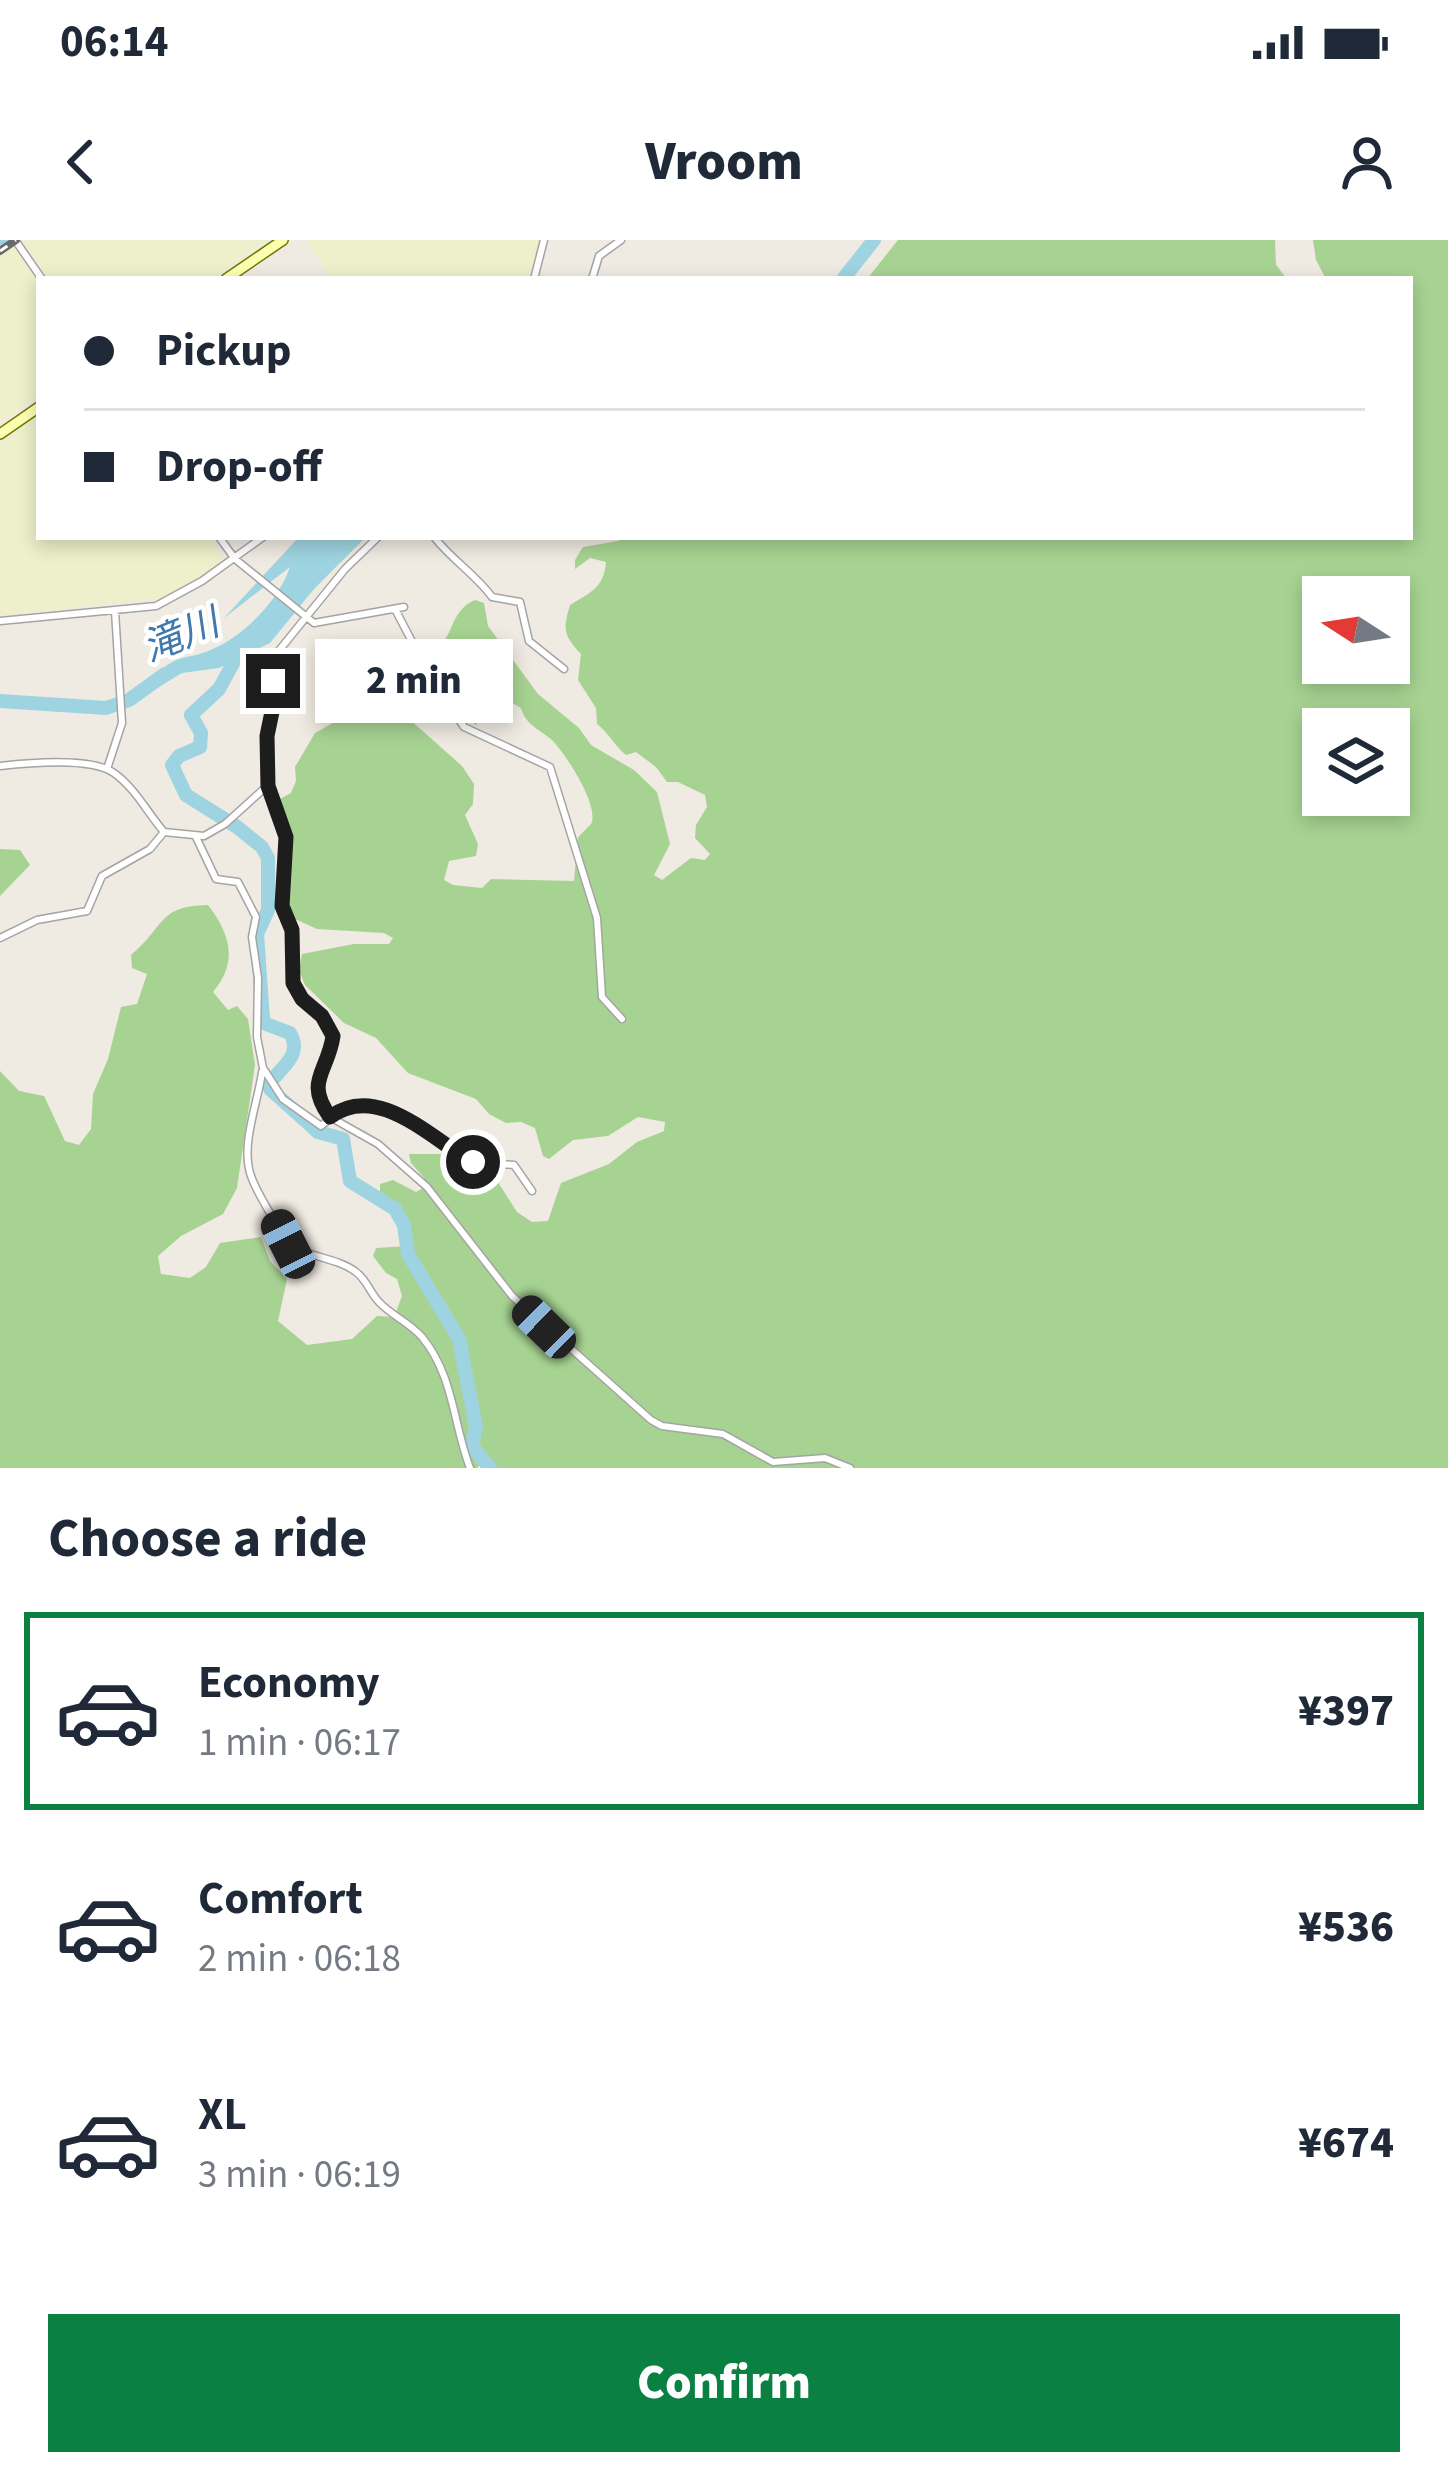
<!DOCTYPE html>
<html lang="en">
<head>
<meta charset="utf-8">
<style>
  body { margin:0; font-family:"Source Sans 3","Noto Sans JP",sans-serif; background:#f6f6f7; color:#1f2937; height:100vh; display:flex; flex-direction:column; font-size:45px; white-space:nowrap }
  * { box-sizing:border-box; margin:0 }
  p { font-size:39px; color:#747a83 }
  .icon { flex:none; width:66px; height:66px; fill:none; stroke:currentColor; stroke-width:2; stroke-linecap:round; stroke-linejoin:round }
  .map { position:relative; height:1228px; overflow:hidden }
  .panel { display:flex; flex-direction:column; background:#fff; flex:1 }
  .panel>* { flex:none }
  .banner { position:absolute; left:36px; top:36px; width:1377px; height:264px; border-radius:0px; box-shadow:0 6px 18px #0003; display:grid; align-content:center; height:264px; padding:0 48px; background:#fff }
  .needle { width:78px; rotate:282deg }
  .buttons { position:absolute; left:1302px; top:336px; display:grid; gap:24px }
  .buttons a { display:grid; place-items:center; width:108px; height:108px; border-radius:0px; background:#fff; box-shadow:0 6px 18px #0003; font-size:60px }
  .end { position:absolute; width:54px; height:54px; margin:-27px; border:15px solid #1d1d1d; background:#fff; box-shadow:0 0 0 6px #fff }
  .from { border-radius:50% }
  .bubble { position:absolute; height:84px; border-radius:0px; background:#fff; box-shadow:0 6px 18px #0003; font-size:39px; font-weight:800; line-height:84px; text-align:center }
  .car { position:absolute; width:36px; height:72px; margin:-36px -18px; border-radius:15px; box-shadow:0 0 9px 3px #0007; background:linear-gradient(#222 24%,#8ab4d8 0 40%,#222 0 76%,#8ab4d8 0 86%,#222 0) }
  .banner b { display:flex; align-items:center; gap:42px; height:114px; font-size:45px }
  .banner b+b { border-top:3px solid #e0e1e3 }
  .banner i { width:30px; height:30px; background:#1f2937 }
  ul { padding:0; list-style:none }
  li { display:flex; align-items:center; gap:36px; height:198px; margin:0 24px 18px; padding:0 24px; border:6px solid transparent; border-radius:0px }
  li div { flex:1 }
  li b { display:block; font-size:45px }
  li em { font-style:normal; font-weight:800 }
  li.selected { border-color:#0b8043 }
  li>.icon { width:108px; height:108px; stroke-width:1.5 }
  h2 { padding:0 48px; font-size:54px; line-height:144px }
  .action { display:flex; gap:24px; margin-top:auto; padding:24px 48px }
  .action a { flex:1; height:138px; border-radius:0px; background:#0b8043; color:#fff; font-size:48px; font-weight:800; line-height:138px; text-align:center }
  .status { display:flex; justify-content:space-between; align-items:center; height:84px; padding:0 60px; background:#fff; direction:ltr }
  .status svg { height:33px; fill:currentColor }
  header { display:flex; justify-content:space-between; align-items:center; height:156px; padding:0 48px; background:#fff; font-size:54px; font-weight:800 }
  .map>svg:first-child { display:block }
  .farmland { fill:#eef0cb }
  .forest { fill:#a7d392; fill-rule:evenodd }
  .water { fill:#9ed4e1 }
  .lines { fill:none; stroke-linecap:round; stroke-linejoin:round }
  .river { stroke:#9ed4e1; stroke-width:14 }
  .minor-casing { stroke:#a4a4a4; stroke-width:9 }
  .secondary-casing { stroke:#6e7800; stroke-width:12 }
  .minor { stroke:#fff; stroke-width:6 }
  .secondary { stroke:#fdffb0; stroke-width:9 }
  .rail-casing { stroke:#6b6b6b; stroke-width:8 }
  .rail { stroke:#fff; stroke-width:3; stroke-dasharray:9; stroke-linecap:butt }
  .route { stroke:#1d1d1d; stroke-width:15 }
  .labels { text-anchor:middle; dominant-baseline:central; stroke-width:9; stroke-linejoin:round; paint-order:stroke }
  .water-label { font-size:39px; font-style:italic; fill:#3f79ad; stroke:#fff }
</style>
</head>
<body>
<div class="status"><b>06:14</b><svg viewBox="0 0 49 12"><path d="M0 12V9h3v3zM5 12V6h3v6zM10 12V3h3v9zM15 12V0h3v12zM26 1h20v11H26zM47 4h2v5h-2z"/></svg></div>
<header><svg class="icon" aria-label="back" viewBox="0 0 24 24"><path d="M15 5l-7 7 7 7"/></svg>Vroom<svg class="icon" aria-label="person" viewBox="0 0 24 24"><circle cx="12" cy="8" r="4"/><path d="M4 21q1-7 8-7t8 7"/></svg></header>
<div class="map">
<svg width="1448" height="1228" viewBox="0 0 1448 1228">
  <rect width="100%" height="100%" fill="#efeae2"/>
  <path class="farmland" d="M26,0H269L212,39H49L23,2Z
    M305,0H539L529,39H332Z
    M14,6L39,44V156L0,183V16Z
    M39,175V297H211L223,320L180,352L163,358L0,376V202Z"/>
  <path class="forest" d="M898,0H1275L1276,25L1287,39H867Z
    M1313,0H1448V1228H491L481,1224L477,1228H0V831L19,851L44,856L65,901L79,905L91,889L93,854L108,819L121,767L137,764L147,734L132,728L131,715C166,686 157,666 208,665C231,695 238,722 213,752L228,770L237,766L248,779L255,825L237,948L223,974L181,996L158,1016L161,1034L190,1038L206,1027L220,1003L261,997L270,1021L287,1039L278,1081L307,1105L352,1099L377,1076L394,1077L402,1056L397,1039L386,1033L373,1016L376,1008L408,1006C413,982 398,966 380,952V944L393,940L416,952L423,948L424,938L411,923L409,914H450L496,939L517,972L532,982L548,981L561,943L609,924L637,902L664,891L665,882L638,877L608,896L573,900L549,919L543,916L535,888L521,882L506,883L489,874L476,859L408,833L376,798L344,783L305,745L299,730L302,714L354,704H389L393,698L384,693L317,689L295,679L287,667L290,590L278,560L291,553L296,541L295,527L315,493L361,467L386,468L408,478L462,526L474,544L473,564L465,575L478,604L476,616L449,621L444,640L453,645L482,648L491,639L574,641L578,598C578,597 590,585 591,584C600,566 566,515 553,501C540,489 526,486 521,468L495,453L479,434L463,449L480,480L476,485C461,476 434,442 434,422C435,411 447,399 451,388C456,376 462,365 475,360L484,363L488,386L538,454L579,488L591,505L634,530L657,552L670,604L654,635L662,640L691,618L705,620L710,614L695,598L696,585L707,567L705,555L678,542H667L656,527L636,512L626,515C614,505 609,493 597,484L596,468L578,440L581,414C563,395 563,389 570,365C591,352 604,348 606,322L590,318L575,329V320L583,307L618,301L623,297H1410V39H1326L1316,20ZM1323,357H1389V423H1323ZM1323,489H1389V555H1323Z
    M0,609L20,610L30,625L0,656Z"/>
  <path class="water" d="M299,297H366L314,349L270,403L219,428L182,433L154,450L150,441C178,410 183,423 215,408C247,393 279,359 290,327L224,378Z"/>
  <g class="lines">
    <path class="river" d="M0,2L3,0
      M843,39L874,0
      M236,418L219,449L191,475L201,493L200,507L179,516L172,525L186,555L237,587L262,607L268,618V670L257,694L263,779L266,784L290,793C303,815 282,826 270,843V849L318,892L343,899L350,941L395,969L404,985L408,1014L459,1099L476,1187L472,1206L490,1228
      M0,461L106,468L129,460L165,434"/>
    <g class="minor-casing">
      <path id="minor" d="M15,0L42,39
        M534,39L544,0
        M592,39L599,16L621,0
        M219,297L235,319L314,383L404,367
        M434,297C452,320 476,335 492,357L520,362L529,401L564,429
        M396,371L430,436L464,487L550,527L597,678L602,757L622,779
        M0,381L156,366L202,341L263,297
        M0,526C27,523 91,517 114,533C135,548 147,572 164,592L204,596L225,584L267,546V496L273,467L272,426L277,413L345,329L378,297
        M107,529L122,483L115,371
        M267,546L286,597L282,666L292,690L293,743L302,759L322,776L333,796L317,848L330,877L378,904L427,947L512,1056L651,1180L662,1186L723,1194L773,1222L825,1218L850,1228
        M196,597L216,639L238,642L256,677L252,697L258,738L257,797L263,828L283,859L321,886L342,868L368,864L421,887L473,922L514,925L532,951
        M0,698L37,680L87,671L102,636L150,609L164,592
        M262,832C258,863 240,905 251,936C259,959 277,982 288,1004C309,1018 336,1017 356,1032C367,1040 370,1053 379,1062C392,1076 409,1082 422,1097C454,1136 453,1184 470,1228"/>
    </g>
    <g class="secondary-casing">
      <path id="secondary" d="M226,39L283,0
        M0,194L39,167"/>
    </g>
    <use href="#minor" class="minor"/>
    <use href="#secondary" class="secondary"/>
    <g class="rail-casing">
      <path id="rail" d="M0,11L16,0"/>
    </g>
    <use href="#rail" class="rail"/>
  </g>
  <g class="lines">
    <path class="route" d="M273,441V467L267,496L268,546L286,597L282,666L292,690L293,743L302,759L322,776L333,796C328,832 304,841 330,877C378,841 432,900 473,922"/>
  </g>
  <g class="labels">
    <g class="water-label">
      <text transform="translate(181 396) rotate(-22)">滝川</text>
    </g>
  </g>
</svg>
<div class="buttons">
<a><svg class="needle" viewBox="-14 -14 28 28"><path d="M0-13l5 13h-10z" fill="#e53935"/><path d="M0 13l5-13h-10z" fill="#747a83"/></svg></a>
<a><svg class="icon" aria-label="layers" viewBox="0 0 24 24"><path d="M12 4l9 5-9 5-9-5zM3 14l9 5 9-5"/></svg></a>
</div>
<i class="end from" style="left:473px;top:922px"></i>
<i class="end" style="left:273px;top:441px"></i>
<div class="bubble" style="left:315px;top:399px;width:198px">2 min</div>
<i class="car" style="left:288px;top:1004px;rotate:333deg"></i>
<i class="car" style="left:544px;top:1087px;rotate:314deg"></i>
<div class="banner">
<b><i class="from"></i>Pickup</b>
<b><i></i>Drop-off</b>
</div>
</div>
<section class="panel">
<h2>Choose a ride</h2>
<ul>
<li class="selected"><svg class="icon" aria-label="car" viewBox="0 0 24 24"><path d="M5 17H2v-5l4-1 3-4h7l3 4 3 1v5h-3M9 17h6M6 11h13"/><circle cx="7" cy="17" r="2"/><circle cx="17" cy="17" r="2"/></svg><div><b>Economy</b><p>1 min · 06:17</p></div><em>¥397</em></li>
<li><svg class="icon" aria-label="car" viewBox="0 0 24 24"><path d="M5 17H2v-5l4-1 3-4h7l3 4 3 1v5h-3M9 17h6M6 11h13"/><circle cx="7" cy="17" r="2"/><circle cx="17" cy="17" r="2"/></svg><div><b>Comfort</b><p>2 min · 06:18</p></div><em>¥536</em></li>
<li><svg class="icon" aria-label="car" viewBox="0 0 24 24"><path d="M5 17H2v-5l4-1 3-4h7l3 4 3 1v5h-3M9 17h6M6 11h13"/><circle cx="7" cy="17" r="2"/><circle cx="17" cy="17" r="2"/></svg><div><b>XL</b><p>3 min · 06:19</p></div><em>¥674</em></li>
</ul>
<div class="action"><a>Confirm</a></div>
</section>
</body>
</html>
